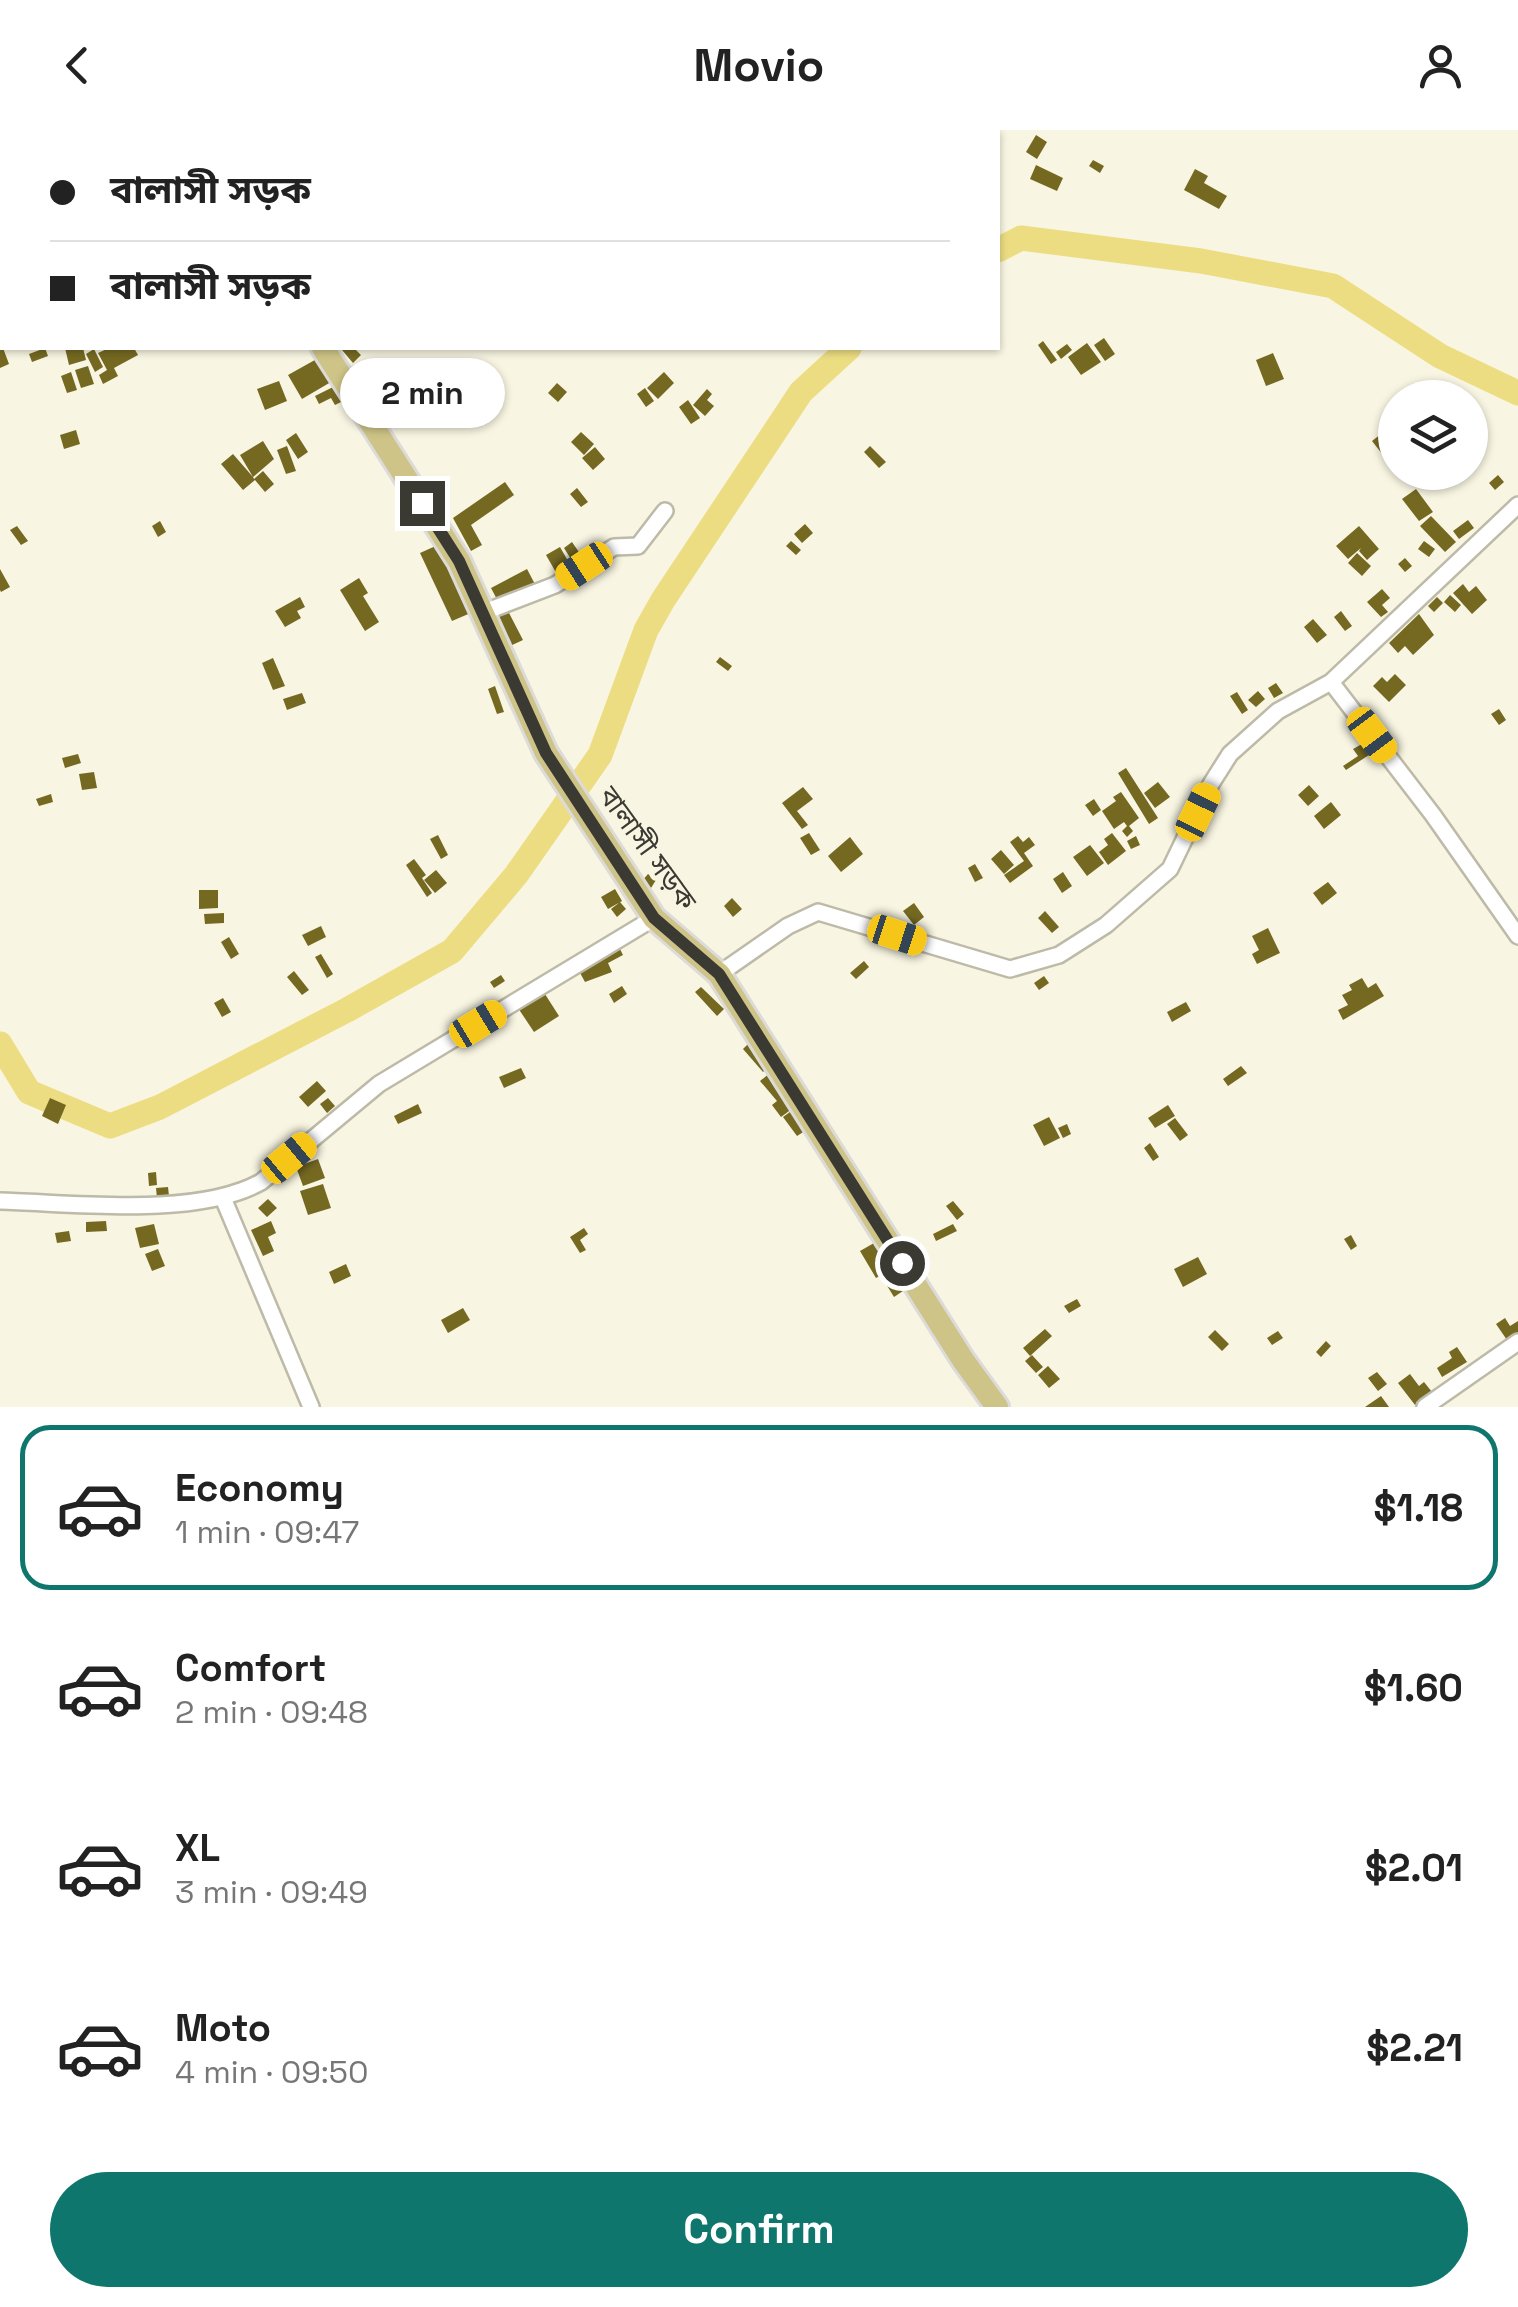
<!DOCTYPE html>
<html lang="en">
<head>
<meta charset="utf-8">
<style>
  body { margin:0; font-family:"Space Grotesk","Noto Sans Bengali",sans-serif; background:#f6f6f6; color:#222; height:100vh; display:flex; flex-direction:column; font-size:38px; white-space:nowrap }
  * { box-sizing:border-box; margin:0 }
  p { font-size:32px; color:#767676 }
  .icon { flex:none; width:55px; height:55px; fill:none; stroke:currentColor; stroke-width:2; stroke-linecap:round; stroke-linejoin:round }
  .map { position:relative; height:1277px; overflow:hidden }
  .panel { display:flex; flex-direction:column; background:#fff; flex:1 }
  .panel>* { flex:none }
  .guide { position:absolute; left:0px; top:0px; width:1000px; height:220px; box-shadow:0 2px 8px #0004; display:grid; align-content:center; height:220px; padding:0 50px; background:#fff }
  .tools { position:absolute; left:1378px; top:250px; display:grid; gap:20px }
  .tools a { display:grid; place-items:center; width:110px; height:110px; border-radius:50%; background:#fff; box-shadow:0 2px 8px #0004; font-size:50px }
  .end { position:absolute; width:45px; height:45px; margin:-22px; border:12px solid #3a3932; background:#fff; box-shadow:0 0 0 5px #fff }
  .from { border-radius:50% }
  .bubble { position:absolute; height:70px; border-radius:35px; background:#fff; box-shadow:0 2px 8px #0004; font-size:32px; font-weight:600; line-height:70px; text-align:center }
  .car { position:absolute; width:30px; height:60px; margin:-30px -15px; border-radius:12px; box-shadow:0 0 8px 2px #0007; background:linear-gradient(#f5c518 24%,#345 0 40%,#f5c518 0 76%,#345 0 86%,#f5c518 0) }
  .guide b { display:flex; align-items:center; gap:35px; height:95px; font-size:38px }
  .guide b+b { border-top:2px solid #e0e0e0 }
  .guide i { width:25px; height:25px; background:#222 }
  ul { padding:18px 0 0; list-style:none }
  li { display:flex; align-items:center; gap:30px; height:165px; margin:0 20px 15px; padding:0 30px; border:5px solid transparent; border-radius:30px }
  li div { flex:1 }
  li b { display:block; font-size:38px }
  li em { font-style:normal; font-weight:600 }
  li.on { border-color:#0f766e }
  li>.icon { width:90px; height:90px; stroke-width:1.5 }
  .primary-button { display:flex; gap:20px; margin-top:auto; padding:20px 50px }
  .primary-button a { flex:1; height:115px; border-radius:60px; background:#0f766e; color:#fff; font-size:40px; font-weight:600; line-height:115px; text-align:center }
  header { display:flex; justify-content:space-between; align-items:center; height:130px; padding:0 50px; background:#fff; font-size:45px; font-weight:600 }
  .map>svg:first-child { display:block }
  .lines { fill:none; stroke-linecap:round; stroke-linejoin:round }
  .river { stroke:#eddd82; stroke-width:25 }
  .building { fill:#756922 }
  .street-casing { stroke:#bdbaa8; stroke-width:20 }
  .primary-casing { stroke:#dcdbda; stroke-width:28 }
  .street { stroke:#fff; stroke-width:15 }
  .primary { stroke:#cec487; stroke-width:22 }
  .route { stroke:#3a3932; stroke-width:12 }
  .labels { text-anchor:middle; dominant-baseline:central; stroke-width:10; stroke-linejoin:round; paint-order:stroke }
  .street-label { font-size:28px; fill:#3a3932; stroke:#f8f5e2 }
</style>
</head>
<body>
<header><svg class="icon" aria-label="back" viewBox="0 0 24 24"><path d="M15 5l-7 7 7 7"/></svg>Movio<svg class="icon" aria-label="person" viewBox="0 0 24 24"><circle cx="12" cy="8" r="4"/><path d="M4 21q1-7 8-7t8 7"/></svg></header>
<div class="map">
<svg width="1518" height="1277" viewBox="0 0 1518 1277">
  <rect width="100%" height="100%" fill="#f8f5e2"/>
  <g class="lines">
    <path class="river" d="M998,120L1021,108L1201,131L1333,156L1440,226L1518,263
      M0,914L29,962L110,996L160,977L347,880L452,821L516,745L600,625L646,500L663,470L801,262L849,218"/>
  </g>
  <path class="building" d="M1036,5L1047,12L1037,29L1026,22Z
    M1093,30L1104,36L1100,43L1089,36Z
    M1036,35L1063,48L1057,61L1030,49Z
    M1195,39L1208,46L1204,53L1227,66L1219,79L1184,60Z
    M1104,208L1115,224L1105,231L1094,215Z
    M1043,211L1057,230L1051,234L1038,215Z
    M1087,213L1101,232L1081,245L1068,227Z
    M1067,214L1072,220L1061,229L1056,222Z
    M0,218H3L9,234L0,238Z
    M45,218L48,226L32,232L29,224Z
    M65,218H83L86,230L69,235Z
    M109,218H134L138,225L114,238L118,246L103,254L99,245L107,240L98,223Z
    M344,218H354L361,225L353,233L342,220Z
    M94,219L103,237L95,242L86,224Z
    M1273,223L1284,249L1266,256L1256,230Z
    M322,226L336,249L302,269L288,245Z
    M88,236L94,254L81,258L75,240Z
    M71,242L77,260L67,263L61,246Z
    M664,242L674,253L658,269L647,258Z
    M466,247L477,268L455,279L444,259Z
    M279,251L287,271L265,280L257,259Z
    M557,253L567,262L558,272L548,263Z
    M339,254L347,269L335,275L331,268L319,274L315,266Z
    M645,258L654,271L646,277L637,264Z
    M707,259L712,264L707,270L714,276L705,286L693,275Z
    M688,270L700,288L691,294L679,277Z
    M1395,293V316L1383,325L1372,311Z
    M76,300L80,314L64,319L60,305Z
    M581,302L594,314L584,325L571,312Z
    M296,303L308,322L298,329L286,310Z
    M263,311L274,329L253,347L254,349L263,341L274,354L265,362L255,350L243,360L221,334L233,324L253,347L240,325Z
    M287,316L296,341L286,344L277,320Z
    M870,316L886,332L879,338L864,322Z
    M595,317L605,329L593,340L582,328Z
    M1498,345L1504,352L1495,360L1489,353Z
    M505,352L514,365L471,395L482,415L471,421L453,388Z
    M577,358L588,372L581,377L570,364Z
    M1416,359L1433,382L1419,391L1402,369Z
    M1431,386L1456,412L1445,422L1420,396Z
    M1468,390L1474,398L1459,409L1453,401Z
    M160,391L166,402L158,407L152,396Z
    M805,394L813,403L802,413L794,404Z
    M17,396L28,411L21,415L10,400Z
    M1359,396L1379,419L1367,430L1359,421L1361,418L1348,429L1336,416Z
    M791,411L801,420L796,425L786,416Z
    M1424,411L1435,419L1429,427L1418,419Z
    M572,412L585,431L576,437L564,418Z
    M440,414L473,482L452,491L420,423Z
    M560,417L572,438L558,446L546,425Z
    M1357,423L1371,436L1362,446L1348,433Z
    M1405,428L1412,436L1405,442L1398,434Z
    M0,439L10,457L1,462L0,460Z
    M527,439L537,458L501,477L491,458Z
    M359,448L368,463L363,466L379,492L365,501L340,460Z
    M1463,454L1469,462L1476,456L1487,470L1472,484L1453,463Z
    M1382,459L1390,468L1382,475L1388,482L1381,487L1367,472Z
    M1450,465L1461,475L1455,482L1444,472Z
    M300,467L305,477L297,481L301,488L285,497L275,481Z
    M1437,467L1443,473L1434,482L1428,476Z
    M507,479L523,510L510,516L495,485Z
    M1341,481L1352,496L1345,501L1334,487Z
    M1419,484L1434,505L1413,525L1405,516L1398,523L1389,513Z
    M1313,489L1327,505L1317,513L1304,497Z
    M720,527L732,536L728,541L716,532Z
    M273,528L285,556L273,560L262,533Z
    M1395,544L1406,555L1389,572L1373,556L1382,547L1387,552Z
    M1276,553L1283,563L1274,568L1268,558Z
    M495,556L504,582L497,584L488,559Z
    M1258,561L1265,569L1256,577L1248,570Z
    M1237,562L1248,580L1242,584L1230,566Z
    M302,563L306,573L287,580L283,569Z
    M1499,579L1506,590L1499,595L1491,584Z
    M1362,614L1369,625L1346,640L1343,636L1358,626L1353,619Z
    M78,624L81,633L65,638L62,628Z
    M1126,638L1158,688L1149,694L1118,643Z
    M94,642L97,658L82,660L79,644Z
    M1158,652L1170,667L1155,678L1144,663Z
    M1309,655L1319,666L1308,676L1298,665Z
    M803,657L813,669L797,681L808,695L802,699L782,673Z
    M1121,662L1139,688L1129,696L1133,701L1127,707L1122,701L1127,696L1124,692L1114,699L1102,681L1116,671L1113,667Z
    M51,664L53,672L39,676L36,669Z
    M1094,669L1101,680L1093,686L1085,675Z
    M1331,672L1341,685L1324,699L1314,686Z
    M809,703L820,720L811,725L800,708Z
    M1112,703L1126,721L1108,735L1099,722L1108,715L1104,709Z
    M438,705L448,725L441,729L430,709Z
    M1018,706L1023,712L1029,707L1035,715L1024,723L1033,736L1010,753L1004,745L1024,731L1010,712Z
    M1136,706L1140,715L1131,719L1127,711Z
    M850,707L863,724L841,742L828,726Z
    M1090,715L1104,733L1087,746L1073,727Z
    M1001,720L1014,735L1004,744L991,729Z
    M414,729L426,745L422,748L432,763L427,767L406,735Z
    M975,734L983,748L975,752L968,738Z
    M436,740L447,753L435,763L424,750Z
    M1063,742L1072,756L1062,763L1053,749Z
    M648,744L656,750L651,758L642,751Z
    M1328,752L1337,763L1322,775L1313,763Z
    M615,759L622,771L608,779L601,767Z
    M199,760H218V778L199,779Z
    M732,768L742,779L733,787L724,776Z
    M620,772L626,779L617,787L611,779Z
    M914,773L924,787L914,795L903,781Z
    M1045,781L1059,797L1052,803L1038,788Z
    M224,783V793L205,794L204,784Z
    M321,796L326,807L308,816L302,805Z
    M1268,798L1280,823L1257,834L1252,824L1259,820L1252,806Z
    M229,807L239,824L231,829L221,812Z
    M620,819L623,825L608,833L612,842L585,852L579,841Z
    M321,824L333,844L327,848L315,827Z
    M864,831L869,837L856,849L850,843Z
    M294,841L309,860L302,865L287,847Z
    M501,845L505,851L494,858L490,852Z
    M1044,846L1049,853L1039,860L1034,853Z
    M1362,848L1368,858L1376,853L1384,866L1343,890L1338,880L1348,875L1342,865L1352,860L1349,855Z
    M622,856L627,864L614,873L609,864Z
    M701,857L724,879L717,886L695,862Z
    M543,861L559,886L534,902L518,878Z
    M223,868L231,882L222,887L214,873Z
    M1186,872L1191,881L1172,892L1167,882Z
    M751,911L771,934L763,942L743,919Z
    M1241,936L1247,943L1228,956L1223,949Z
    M521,938L526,948L504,958L499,947Z
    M770,943L796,976L781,987L772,975L777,971L760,951Z
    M317,951L326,961L308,977L299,967Z
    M50,968L66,975L58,994L42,986Z
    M328,968L335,976L327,983L320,974Z
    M418,974L422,983L398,994L394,986Z
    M1168,975L1175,986L1155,998L1148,988Z
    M794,979L808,999L797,1006L783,987Z
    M1049,987L1060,1008L1044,1016L1033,995Z
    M1175,988L1188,1005L1180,1011L1167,994Z
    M1067,994L1071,1004L1063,1008L1058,998Z
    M1150,1013L1159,1027L1153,1031L1144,1018Z
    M318,1029L325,1048L303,1056L296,1037Z
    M156,1042L157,1055L149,1056L148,1043Z
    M323,1054L331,1078L308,1085L300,1061Z
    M168,1057L169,1066L157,1068L156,1058Z
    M268,1069L277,1078L267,1087L258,1078Z
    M953,1071L964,1084L957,1090L946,1076Z
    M106,1091L107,1101L86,1102V1092Z
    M271,1091L276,1103L268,1107L274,1121L263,1126L251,1100Z
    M154,1094L159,1114L140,1118L135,1098Z
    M953,1094L957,1101L936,1111L933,1104Z
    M584,1098L588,1104L580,1110L586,1120L580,1123L570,1107Z
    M69,1101L71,1111L57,1113L55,1103Z
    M1351,1105L1357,1116L1351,1120L1344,1109Z
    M874,1113L890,1140L876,1148L860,1121Z
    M158,1119L165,1136L152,1141L145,1124Z
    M1198,1127L1207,1144L1183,1157L1174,1139Z
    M346,1134L351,1146L334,1154L329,1142Z
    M898,1146L906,1159L894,1167L886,1154Z
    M1077,1169L1081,1176L1069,1183L1064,1176Z
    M463,1178L470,1190L448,1203L441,1190Z
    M1505,1188L1510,1196L1518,1191V1203L1507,1210L1496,1194Z
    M1045,1199L1052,1206L1030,1226L1023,1218Z
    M1215,1200L1229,1214L1222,1221L1208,1207Z
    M1278,1201L1283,1208L1272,1215L1267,1208Z
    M1326,1211L1331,1216L1321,1227L1316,1222Z
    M1457,1217L1467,1232L1442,1247L1437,1238L1452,1228L1449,1222Z
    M1032,1225L1043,1237L1036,1243L1025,1231Z
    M1048,1236L1060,1249L1049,1258L1038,1245Z
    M1377,1242L1387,1254L1378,1261L1368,1248Z
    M1410,1244L1419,1256L1424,1252L1432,1262L1415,1275L1398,1253Z
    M1381,1266L1389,1277H1365Z"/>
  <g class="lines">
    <g class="street-casing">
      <path id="street" d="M370,2L373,0
        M482,483L555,455L614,417L638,416L665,381
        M1331,552L1433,685L1518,806
        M719,844L788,796L818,782L1010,839L1059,825L1106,795L1170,739L1211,654L1230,624L1278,581L1331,552L1518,375
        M223,1068L311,1277
        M0,1071C74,1073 196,1088 261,1052L379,954L654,788
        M1425,1277L1518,1212"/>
    </g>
    <g class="primary-casing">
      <path id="primary" d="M184,0L186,2
        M323,218L459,431L546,623L654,788L719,844L963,1230L997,1277"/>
    </g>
    <use href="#street" class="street"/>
    <use href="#primary" class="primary"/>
  </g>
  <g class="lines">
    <path class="route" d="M422,373L459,431L546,623L654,788L719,844L902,1133"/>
  </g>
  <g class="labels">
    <g class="street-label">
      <text transform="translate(648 718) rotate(54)">বালাসী সড়ক</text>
    </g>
  </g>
</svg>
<div class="tools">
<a><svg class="icon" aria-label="layers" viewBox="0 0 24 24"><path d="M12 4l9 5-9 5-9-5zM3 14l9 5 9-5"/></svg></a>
</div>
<i class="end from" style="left:902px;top:1133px"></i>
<i class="end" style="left:422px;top:373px"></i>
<div class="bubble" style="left:340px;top:228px;width:165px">2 min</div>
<i class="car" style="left:584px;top:436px;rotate:237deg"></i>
<i class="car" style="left:1372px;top:605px;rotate:143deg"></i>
<i class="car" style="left:1198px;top:682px;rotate:26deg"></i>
<i class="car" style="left:897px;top:805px;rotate:108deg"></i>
<i class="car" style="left:478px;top:894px;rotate:59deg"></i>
<i class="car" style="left:289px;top:1028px;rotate:50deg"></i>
<div class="guide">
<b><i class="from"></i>বালাসী সড়ক</b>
<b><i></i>বালাসী সড়ক</b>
</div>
</div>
<section class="panel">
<ul>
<li class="on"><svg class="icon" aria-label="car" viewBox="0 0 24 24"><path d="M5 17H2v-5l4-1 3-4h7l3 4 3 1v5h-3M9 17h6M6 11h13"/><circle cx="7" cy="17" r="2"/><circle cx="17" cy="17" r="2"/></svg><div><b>Economy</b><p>1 min · 09:47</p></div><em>$1.18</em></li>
<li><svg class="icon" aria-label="car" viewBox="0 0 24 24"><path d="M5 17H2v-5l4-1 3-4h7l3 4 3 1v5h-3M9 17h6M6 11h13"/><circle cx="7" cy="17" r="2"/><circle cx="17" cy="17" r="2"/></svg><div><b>Comfort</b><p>2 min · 09:48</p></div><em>$1.60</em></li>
<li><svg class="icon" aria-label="car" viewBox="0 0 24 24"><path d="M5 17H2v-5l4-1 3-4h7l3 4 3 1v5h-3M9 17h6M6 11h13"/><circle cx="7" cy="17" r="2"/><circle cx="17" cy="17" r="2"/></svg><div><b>XL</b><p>3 min · 09:49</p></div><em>$2.01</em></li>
<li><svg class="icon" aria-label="car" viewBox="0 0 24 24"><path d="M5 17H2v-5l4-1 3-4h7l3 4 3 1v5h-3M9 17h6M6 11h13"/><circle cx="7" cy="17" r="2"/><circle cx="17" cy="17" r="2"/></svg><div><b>Moto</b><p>4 min · 09:50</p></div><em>$2.21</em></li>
</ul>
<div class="primary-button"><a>Confirm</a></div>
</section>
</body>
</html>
